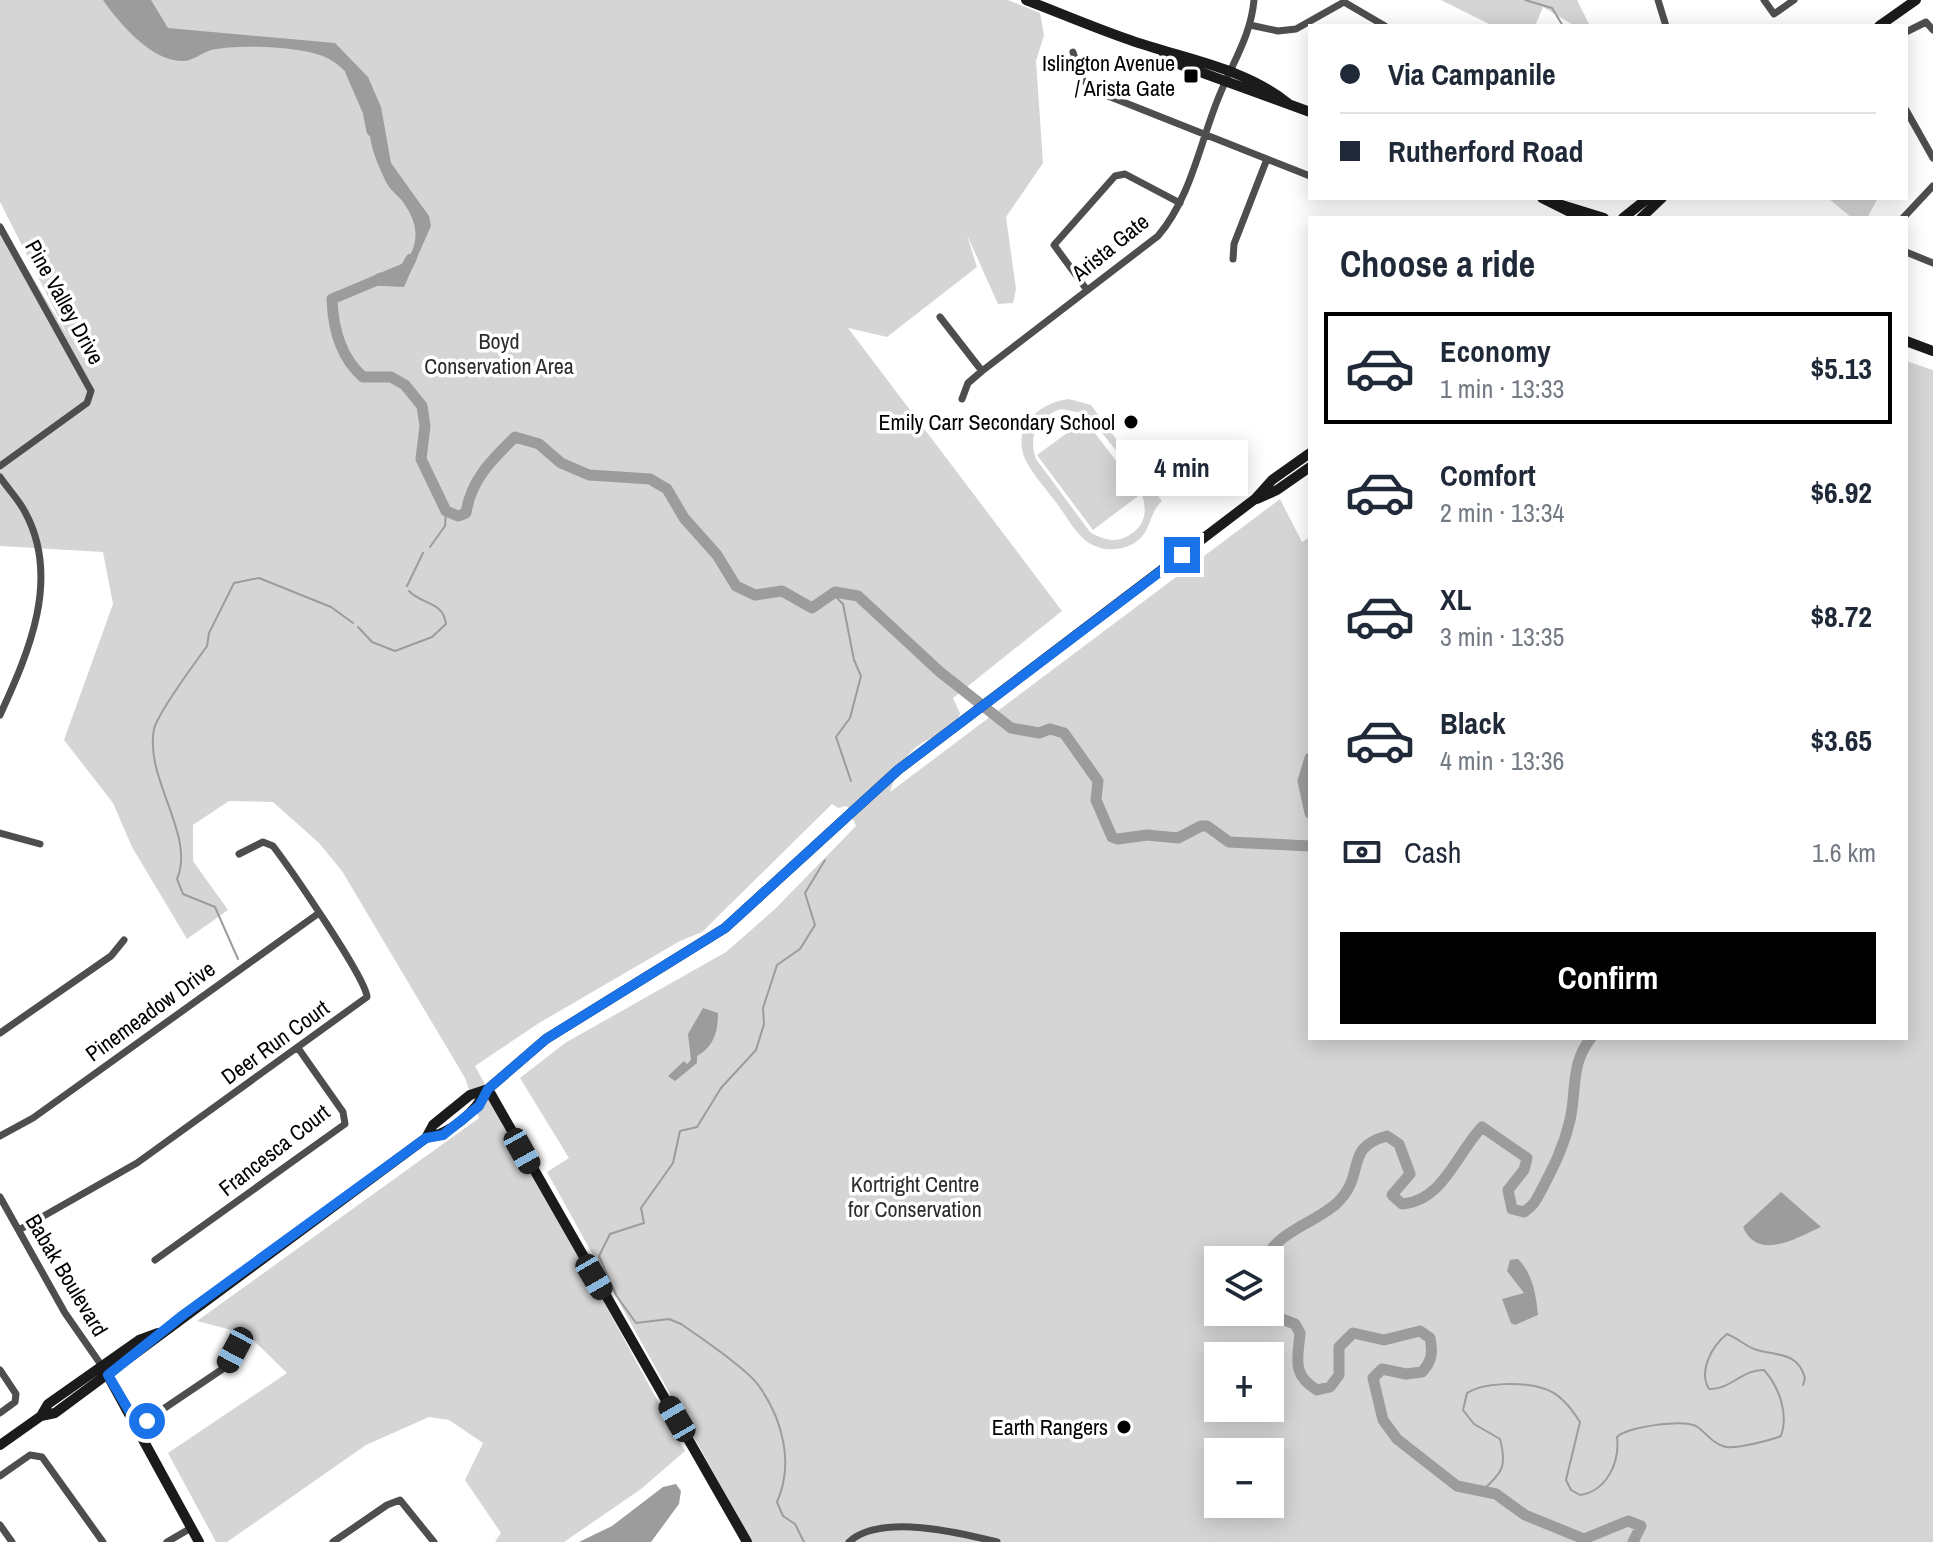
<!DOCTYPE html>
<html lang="en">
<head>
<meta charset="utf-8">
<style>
  body { margin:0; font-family:"Archivo Narrow",sans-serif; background:#f6f6f7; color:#1f2937; height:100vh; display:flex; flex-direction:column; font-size:30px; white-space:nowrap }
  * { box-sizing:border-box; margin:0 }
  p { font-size:26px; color:#747a83 }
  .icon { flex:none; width:44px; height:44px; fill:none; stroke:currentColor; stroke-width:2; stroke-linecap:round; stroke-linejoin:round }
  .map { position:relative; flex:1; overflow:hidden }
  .details { position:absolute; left:1308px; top:216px; width:600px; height:824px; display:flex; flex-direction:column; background:#fff; border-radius:0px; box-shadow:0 4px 20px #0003 }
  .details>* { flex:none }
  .hud { position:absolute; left:1308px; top:24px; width:600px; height:176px; border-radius:0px; box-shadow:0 4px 20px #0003; display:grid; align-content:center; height:176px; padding:0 32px; background:#fff }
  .fabs { position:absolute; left:1204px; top:1246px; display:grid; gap:16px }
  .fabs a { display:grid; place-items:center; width:80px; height:80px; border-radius:0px; background:#fff; box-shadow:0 4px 20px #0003; font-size:40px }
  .end { position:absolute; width:36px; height:36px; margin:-18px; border:10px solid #1a73e8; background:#fff; box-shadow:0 0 0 4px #fff }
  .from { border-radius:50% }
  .bubble { position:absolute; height:56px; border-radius:0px; background:#fff; box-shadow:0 4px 20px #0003; font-size:26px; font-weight:800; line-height:56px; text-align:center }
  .car { position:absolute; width:24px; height:48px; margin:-24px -12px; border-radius:10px; box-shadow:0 0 6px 2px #0007; background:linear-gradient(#222 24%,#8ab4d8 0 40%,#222 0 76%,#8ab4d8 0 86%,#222 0) }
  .hud b { display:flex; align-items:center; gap:28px; height:76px; font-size:30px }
  .hud b+b { border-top:2px solid #e0e1e3 }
  .hud i { width:20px; height:20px; background:#1f2937 }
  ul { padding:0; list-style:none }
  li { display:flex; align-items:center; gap:24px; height:112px; margin:0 16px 12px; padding:0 16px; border:4px solid transparent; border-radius:0px }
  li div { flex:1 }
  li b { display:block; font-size:30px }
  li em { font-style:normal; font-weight:800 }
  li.on { border-color:#000 }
  li>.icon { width:72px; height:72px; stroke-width:1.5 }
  h2 { padding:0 32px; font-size:36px; line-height:96px }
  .pay { display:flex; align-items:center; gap:20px; height:88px; padding:0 32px; font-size:30px }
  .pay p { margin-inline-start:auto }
  .cta { display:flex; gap:16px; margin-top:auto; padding:16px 32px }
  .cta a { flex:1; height:92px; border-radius:0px; background:#000; color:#fff; font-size:32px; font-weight:800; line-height:92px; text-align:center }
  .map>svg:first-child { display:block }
  .green { fill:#d5d5d5; fill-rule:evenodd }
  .water { fill:#9c9c9c }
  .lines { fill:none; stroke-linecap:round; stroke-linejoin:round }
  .stream { stroke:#9c9c9c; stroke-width:2 }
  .river { stroke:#9c9c9c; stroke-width:11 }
  .street { stroke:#4e4e4e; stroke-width:7 }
  .secondary { stroke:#1b1b1b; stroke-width:10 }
  .route { stroke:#1a73e8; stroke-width:10 }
  .poi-dot { fill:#000; stroke:#fff; stroke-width:3 }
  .labels { text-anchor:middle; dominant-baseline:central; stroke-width:7; stroke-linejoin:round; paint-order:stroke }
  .poi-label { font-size:22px; fill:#000; stroke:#fff; text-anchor:end }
  .street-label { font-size:22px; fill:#000; stroke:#fff }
  .park-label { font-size:22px; fill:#2c2c2c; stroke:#fff }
</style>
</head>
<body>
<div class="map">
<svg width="1933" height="1542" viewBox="0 0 1933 1542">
  <rect width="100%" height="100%" fill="#fff"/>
  <path class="green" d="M0,0H1008L1040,13L1044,35L1036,61L1043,163L1006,217L1016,289L1013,303L998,304L967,235L977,267L887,337L848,328L1062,611L953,698L960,713L956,727C915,744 905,749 890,792L1280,499L1302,542L1310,537V1038H1906V361L1933,370V1542H752L547,1172L569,1158L520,1078L565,1043L726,952L775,909L856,826L847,806L838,808L832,804L702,932L680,941L539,1023L475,1066L685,1451L641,1489L564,1542H495L501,1533L465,1480L483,1443L449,1420L429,1417L366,1445L227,1542H216L168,1453L287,1373L247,1334L197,1321L479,1118L465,1078L342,871L319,843L273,802L229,801L193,825V861L228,910L187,939L132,847L113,803L64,740L113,604L103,552L0,546V223L69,338L0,202ZM1218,1260H1270V1312H1218ZM1218,1356H1270V1408H1218ZM1218,1452H1270V1504H1218Z
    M1441,0H1577L1590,26H1575L1543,7L1535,26H1493Z
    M1828,198H1878L1867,218H1852Z
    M1069,399L1091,405L1162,501C1148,513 1152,535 1131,545C1117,551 1102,551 1089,543C1076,535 1067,517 1058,505C1047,490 1033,475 1025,459C1011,427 1040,402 1069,399ZM1061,409L1082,413L1091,419C1110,445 1172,507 1131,534C1117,544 1103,540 1090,532L1036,459C1028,436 1037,417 1061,409Z
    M1085,420L1141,494L1093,530L1037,455Z"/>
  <path class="water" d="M103,0H151L168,28L335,43L368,77L381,107L391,163L429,216L431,226L404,287L361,285L378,273L401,270C418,247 421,229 405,205C400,196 391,192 386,182C379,167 372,152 370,136C367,117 371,101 357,85C349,74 337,62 325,57C302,46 236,44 211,50C202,53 192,61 183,61C152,62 119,23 103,0Z
    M703,1008L718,1013C718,1031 714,1047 697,1056V1063L675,1081L668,1076L684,1061L687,1064L691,1060L688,1034Z
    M1781,1192L1821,1227C1796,1238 1758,1262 1743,1227Z
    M1518,1259C1533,1274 1536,1295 1538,1315L1515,1325L1511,1323L1502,1299L1524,1293L1507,1271L1510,1260Z
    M676,1484L681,1491L679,1504L651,1542H579L612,1526L663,1487Z"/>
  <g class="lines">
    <path class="stream" d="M1525,0L1552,8L1563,26
      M430,547L445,526L446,511
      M407,586L423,553
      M833,594L843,604L854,660L861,676L850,718L836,737L851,781
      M358,627L372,642L395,651L432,637L446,624C443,601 422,605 409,591
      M238,959L215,907L183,894L177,879C196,836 144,778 154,729C158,712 195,663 207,646L209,633L234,583L259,578L331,607L353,623
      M1483,1490C1503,1472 1507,1466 1500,1439L1474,1424L1463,1410L1467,1393C1484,1382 1522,1382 1542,1388C1559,1392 1571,1408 1580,1422L1566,1480L1571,1490L1580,1495C1607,1491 1620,1462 1617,1437C1626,1427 1683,1419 1696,1426C1706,1432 1712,1444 1726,1447C1736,1449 1772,1440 1781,1436C1789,1414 1779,1387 1764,1370C1743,1369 1730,1390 1709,1389C1698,1371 1712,1346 1727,1334C1738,1338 1746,1347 1757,1350C1778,1356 1798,1352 1805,1378L1803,1385
      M804,1542L795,1524L783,1516L777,1502C794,1464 783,1420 759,1386C748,1370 699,1336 681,1324L669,1319L636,1323L616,1295L599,1256L610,1234L644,1223L641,1208L673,1163L680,1131L697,1127L721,1088L756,1050L764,1024L763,1008L777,965L800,949L815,925L805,893L825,860"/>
    <path class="river" d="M351,72L368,111L372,131
      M411,259L406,268L332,299C333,328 340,357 363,377H391L405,385L422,406L425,426L421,459L446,511L458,516L466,513C471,479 492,460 515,437L539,444L561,463L589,475L650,479L667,489L684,518L717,555L736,586L755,595L782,591L812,608L835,592L858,596L940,672L1011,728L1039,733L1050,729L1064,733L1098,781L1096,800L1112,837L1118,839L1147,835L1178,838L1201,826H1207L1229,842L1310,846
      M1310,758L1303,781L1310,813
      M1265,1260C1278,1231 1313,1224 1336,1204C1368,1174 1342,1148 1387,1136L1399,1144L1410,1174L1392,1195L1402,1204C1443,1201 1457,1153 1482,1127L1527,1158L1524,1170L1508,1190L1512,1209L1524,1212C1535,1204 1536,1200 1542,1189C1554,1166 1564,1146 1570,1120C1577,1090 1570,1064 1591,1038
      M1263,1312L1295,1324L1300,1333C1298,1359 1291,1374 1317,1390L1330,1387L1339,1375V1347L1353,1333L1384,1340L1420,1331L1430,1338C1433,1353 1432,1361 1422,1372L1406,1374L1382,1369L1373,1378L1383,1420L1397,1439L1457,1486L1496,1494L1525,1515L1584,1539L1628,1521L1641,1526L1633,1542"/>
    <path class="street" d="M1658,0L1666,26
      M1764,0L1774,14L1794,0
      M1250,25L1278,31L1296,29L1344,2L1385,26
      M1906,32L1926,22L1933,30
      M1073,52L1081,79L1103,94L1310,176
      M1906,110L1933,158
      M1903,218L1933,186
      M0,227L91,391L87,403L0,466
      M1906,252L1933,263
      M1233,259L1234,244L1267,159
      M1087,290L1054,245L1115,176L1125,174L1180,203
      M940,317L982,371
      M962,399L968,383L982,371L1158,236C1192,196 1200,141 1220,94C1233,62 1251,35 1254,0
      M0,477C8,489 19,500 25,512C61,578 29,652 0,715
      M0,833L40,844
      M0,1033L111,956L124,940
      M0,1136L33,1118L319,913
      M0,1197L65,1313L104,1369
      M19,1230L137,1163L367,997C366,978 289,867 273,846L263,842L239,854
      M155,1260L345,1124L343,1112L298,1048
      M0,1370L16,1394L15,1402L0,1413
      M138,1426L227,1366L235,1350
      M0,1476L30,1455L42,1457L103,1542
      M0,1525L12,1542
      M167,1542L191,1528
      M333,1542L387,1505L400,1500L434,1542
      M849,1542C880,1513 961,1533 997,1542"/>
    <path class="secondary" d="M1026,0C1060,13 1095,28 1130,40C1183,59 1244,67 1289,104
      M1879,26L1916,0
      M1164,54L1181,65L1310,112
      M1542,198L1582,218
      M1552,202L1604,218
      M1623,218L1648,198
      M1641,218L1662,198
      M1906,341L1933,351
      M1257,499L1277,490L1310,467
      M488,1089L747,1542
      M426,1138L433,1125L470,1095L488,1089L546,1039L725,928L898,770L1255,499L1272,480L1310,453
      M106,1372L199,1542
      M41,1416L55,1413L426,1138C452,1133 475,1112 488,1089
      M0,1445L41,1416L48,1404L139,1340L158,1333"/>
  </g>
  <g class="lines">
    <path class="route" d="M147,1421L138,1426L108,1375L183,1315L426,1138L443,1135L479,1106L488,1089L546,1039L725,928L898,770L1182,555"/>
  </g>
  <g class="poi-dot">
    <rect x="1183" y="68" width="16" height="16" rx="4"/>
    <circle cx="1131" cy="422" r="8"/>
    <circle cx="1124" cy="1427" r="8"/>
  </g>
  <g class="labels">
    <g class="poi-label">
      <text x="1175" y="63">Islington Avenue<tspan x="1175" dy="25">/ Arista Gate</tspan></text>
      <text x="1115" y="422">Emily Carr Secondary School</text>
      <text x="1108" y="1427">Earth Rangers</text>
    </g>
    <g class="street-label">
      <text transform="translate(1110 247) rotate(-39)">Arista Gate</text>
      <text transform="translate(65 302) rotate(61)">Pine Valley Drive</text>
      <text transform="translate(150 1011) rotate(-36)">Pinemeadow Drive</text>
      <text transform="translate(275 1042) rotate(-36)">Deer Run Court</text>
      <text transform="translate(274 1150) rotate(-38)">Francesca Court</text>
      <text transform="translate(67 1275) rotate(59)">Babak Boulevard</text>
    </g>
    <g class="park-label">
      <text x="499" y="341">Boyd<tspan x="499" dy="25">Conservation Area</tspan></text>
      <text x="915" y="1184">Kortright Centre<tspan x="915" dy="25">for Conservation</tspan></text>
    </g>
  </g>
</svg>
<div class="fabs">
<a><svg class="icon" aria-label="layers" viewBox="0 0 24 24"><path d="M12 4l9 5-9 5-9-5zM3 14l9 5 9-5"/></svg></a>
<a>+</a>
<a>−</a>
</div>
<i class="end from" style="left:147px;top:1421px"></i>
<i class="end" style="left:1182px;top:555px"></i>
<div class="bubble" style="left:1116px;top:440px;width:132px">4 min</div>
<i class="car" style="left:522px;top:1151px;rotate:151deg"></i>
<i class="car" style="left:594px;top:1277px;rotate:150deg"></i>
<i class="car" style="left:235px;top:1350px;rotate:208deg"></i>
<i class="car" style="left:677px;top:1419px;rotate:330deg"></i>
<div class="hud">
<b><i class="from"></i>Via Campanile</b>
<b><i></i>Rutherford Road</b>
</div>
<section class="details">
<h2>Choose a ride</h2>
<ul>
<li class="on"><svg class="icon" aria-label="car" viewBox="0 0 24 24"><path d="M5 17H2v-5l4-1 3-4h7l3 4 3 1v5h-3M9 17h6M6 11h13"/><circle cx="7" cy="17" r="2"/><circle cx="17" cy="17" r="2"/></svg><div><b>Economy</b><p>1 min · 13:33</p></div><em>$5.13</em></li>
<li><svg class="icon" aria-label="car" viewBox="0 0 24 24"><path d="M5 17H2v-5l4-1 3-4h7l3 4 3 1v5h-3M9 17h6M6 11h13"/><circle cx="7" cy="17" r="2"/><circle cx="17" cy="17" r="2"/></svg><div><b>Comfort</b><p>2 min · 13:34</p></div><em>$6.92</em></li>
<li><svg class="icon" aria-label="car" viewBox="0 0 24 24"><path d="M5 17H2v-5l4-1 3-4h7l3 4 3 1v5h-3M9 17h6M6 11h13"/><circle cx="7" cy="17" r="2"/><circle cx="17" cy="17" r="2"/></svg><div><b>XL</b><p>3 min · 13:35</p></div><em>$8.72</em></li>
<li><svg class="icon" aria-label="car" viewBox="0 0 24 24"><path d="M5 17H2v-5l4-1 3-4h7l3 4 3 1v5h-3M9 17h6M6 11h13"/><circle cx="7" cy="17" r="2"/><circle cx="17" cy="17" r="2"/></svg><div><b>Black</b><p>4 min · 13:36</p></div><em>$3.65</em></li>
</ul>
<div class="pay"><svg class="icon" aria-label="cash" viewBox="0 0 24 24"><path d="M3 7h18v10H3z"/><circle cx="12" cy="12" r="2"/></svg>Cash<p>1.6 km</p></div>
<div class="cta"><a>Confirm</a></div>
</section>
</div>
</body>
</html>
